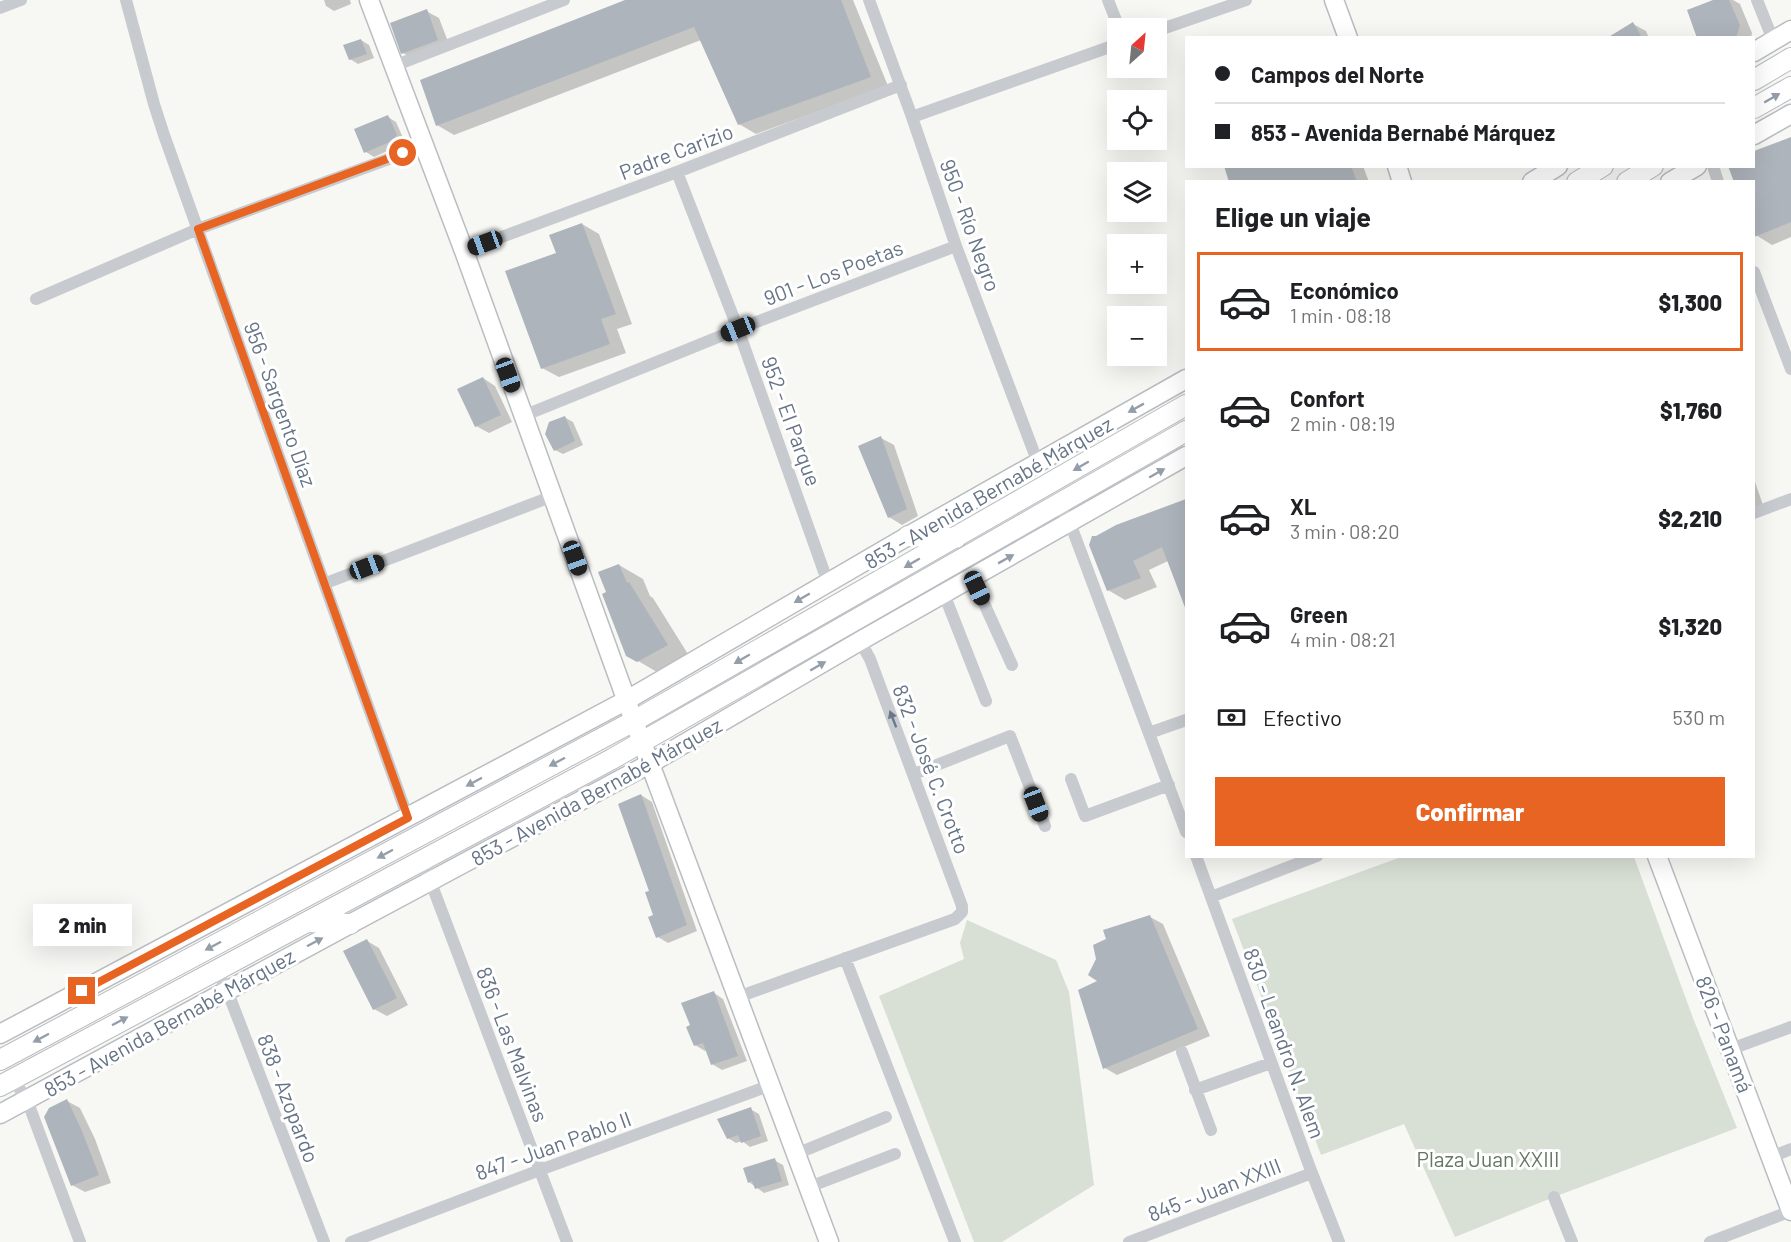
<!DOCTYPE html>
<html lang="es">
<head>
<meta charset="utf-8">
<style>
  body { margin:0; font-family:Barlow,sans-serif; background:#f6f6f6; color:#202124; height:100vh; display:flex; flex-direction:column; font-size:22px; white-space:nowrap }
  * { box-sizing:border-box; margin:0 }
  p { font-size:20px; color:#757577 }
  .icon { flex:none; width:33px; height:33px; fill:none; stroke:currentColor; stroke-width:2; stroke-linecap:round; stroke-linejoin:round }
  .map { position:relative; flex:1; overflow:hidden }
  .sheet { position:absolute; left:1185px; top:180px; width:570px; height:678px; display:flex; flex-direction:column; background:#fff; border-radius:0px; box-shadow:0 6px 24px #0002 }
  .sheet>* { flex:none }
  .hud { position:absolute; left:1185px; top:36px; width:570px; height:132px; border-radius:0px; box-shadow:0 6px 24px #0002; display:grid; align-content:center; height:132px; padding:0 30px; background:#fff }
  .needle { width:39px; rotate:27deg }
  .controls { position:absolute; left:1107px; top:18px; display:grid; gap:12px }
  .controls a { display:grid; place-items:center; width:60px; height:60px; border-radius:0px; background:#fff; box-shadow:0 6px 24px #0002; font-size:30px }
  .end { position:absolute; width:27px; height:27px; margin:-14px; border:8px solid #e86423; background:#fff; box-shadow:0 0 0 3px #fff }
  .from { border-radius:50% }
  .bubble { position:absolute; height:42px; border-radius:0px; background:#fff; box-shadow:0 6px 24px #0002; font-size:20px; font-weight:800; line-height:42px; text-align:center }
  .car { position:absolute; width:18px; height:36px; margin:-18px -9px; border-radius:8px; box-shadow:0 0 4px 2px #0007; background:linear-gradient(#222 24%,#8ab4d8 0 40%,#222 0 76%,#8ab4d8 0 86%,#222 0) }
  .hud b { display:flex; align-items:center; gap:21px; height:57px; font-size:22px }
  .hud b+b { border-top:2px solid #e0e0e0 }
  .hud i { width:15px; height:15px; background:#202124 }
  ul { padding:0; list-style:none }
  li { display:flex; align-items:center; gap:18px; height:99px; margin:0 12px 9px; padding:0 18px; border:3px solid transparent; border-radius:0px }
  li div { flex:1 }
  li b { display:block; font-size:22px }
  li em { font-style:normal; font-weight:800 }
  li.selected { border-color:#e86423 }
  li>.icon { width:54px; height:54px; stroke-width:1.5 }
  h2 { padding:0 30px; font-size:27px; line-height:72px }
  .pay { display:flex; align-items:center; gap:15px; height:66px; padding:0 30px; font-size:22px }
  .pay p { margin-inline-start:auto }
  .primary-button { display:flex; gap:12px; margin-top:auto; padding:12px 30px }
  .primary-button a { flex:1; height:69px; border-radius:0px; background:#e86423; color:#fff; font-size:24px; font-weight:800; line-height:69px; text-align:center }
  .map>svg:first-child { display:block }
  .green { fill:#d8dfd5 }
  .shadow { fill:#0003 }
  .building { fill:#aeb4bb }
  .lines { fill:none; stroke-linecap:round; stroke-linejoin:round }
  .secondary-casing { stroke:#b9bdc2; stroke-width:21 }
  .primary-casing { stroke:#b8bbc0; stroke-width:22 }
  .street { stroke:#c7cace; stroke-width:12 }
  .secondary { stroke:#fff; stroke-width:18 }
  .primary { stroke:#fff; stroke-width:20 }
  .oneway { fill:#939eaa }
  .oneway2 { fill:#6a788a }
  .route { stroke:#e86423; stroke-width:8 }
  .labels { text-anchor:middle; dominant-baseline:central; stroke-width:6; stroke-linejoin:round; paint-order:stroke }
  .street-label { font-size:21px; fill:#657486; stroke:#fff }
  .park-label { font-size:21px; fill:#637860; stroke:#fff }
</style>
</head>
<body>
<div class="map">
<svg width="1791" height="1242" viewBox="0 0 1791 1242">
  <rect width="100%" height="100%" fill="#f7f7f4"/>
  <path class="green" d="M1401,857H1634L1693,1018L1737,1128L1554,1197L1455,1237L1404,1124L1321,1155L1232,919Z
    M967,920L1056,960L1069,992L1094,1185L1002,1242H974L879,996L964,959L960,943Z"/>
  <path class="shadow" d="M324,0H350L351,4L334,11L326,6Z
    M629,0H853L888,86L756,134L739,124L701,40L454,135L437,125Z
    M1717,0H1733L1740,4L1752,33L1751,38H1698Z
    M426,11L439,18L450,47L415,60L403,53Z
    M1633,24L1646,31L1649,38H1611Z
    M361,40L369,45L374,58L358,64L350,59Z
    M388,117L396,122L404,140L401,145L374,157L366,152Z
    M1791,139V237L1772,245L1756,235L1754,229V153Z
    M1225,166H1363L1369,182H1231Z
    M582,224L599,234L632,324L617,329L626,353L559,377L542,368L557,254Z
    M483,378L495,386L512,422L489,433L476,426Z
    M564,417L573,422L583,445L563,454L555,450Z
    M881,438L894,445L918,516L902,525L889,517Z
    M1754,479L1763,505L1754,509Z
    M1186,501V610L1168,561L1149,570L1157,587L1125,600L1108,590L1096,538L1117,526Z
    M619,565L643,579L650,596L653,598L691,659L662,675L628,655L608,593Z
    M641,795L652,802L697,931L668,943L658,937Z
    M1150,917L1163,924L1210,1036L1117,1075L1105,1068L1100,981Z
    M367,941L379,948L408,1005L387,1016L374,1009Z
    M714,993L723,999L747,1061L722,1070L712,1064L707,1050L705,1051L695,1045Z
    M67,1101L80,1108L95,1139L111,1183L85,1192L72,1185Z
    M750,1109L759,1114L768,1141L750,1147L742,1141L736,1143L728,1138Z
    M774,1160L783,1165L789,1185L764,1193L749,1182Z"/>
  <path class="building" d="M625,0H841L871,77L738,125L694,27L436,126L420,80Z
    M1713,0H1729L1740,25L1736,38H1697L1687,10Z
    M427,9L438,40L401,54L390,23Z
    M1633,22L1642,38H1607Z
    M361,39L367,54L349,60L343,45Z
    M388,115L397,135L392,141L364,153L354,129Z
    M1791,137V222L1754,237V182H1734L1728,166H1754V151Z
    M1224,166H1351L1357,182H1229Z
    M582,223L616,314L601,319L610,344L541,369L505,271L556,253L549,235Z
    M483,377L501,415L475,427L457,389Z
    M565,416L575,441L554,451L545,434L549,422Z
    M881,436L907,509L888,518L858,446Z
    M1186,499V610L1162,547L1133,561L1141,578L1107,591L1089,545L1092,536H1096L1116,525Z
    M619,564L627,583L629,582L668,645L637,662L626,656L602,594L606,592L598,572Z
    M641,794L687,925L656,938L648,917L653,915L645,892L649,891L618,804Z
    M1150,915L1198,1029L1103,1069L1078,990L1097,981L1088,975L1096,959L1093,945L1106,939L1103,930Z
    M367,939L397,998L373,1010L343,951Z
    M714,991L738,1056L711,1065L703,1043L694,1046L686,1027L690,1025L681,1003Z
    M67,1099L82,1131L99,1175L71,1186L44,1117L49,1108Z
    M751,1107L761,1136L741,1143L738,1135L727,1139L717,1119Z
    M775,1158L782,1181L755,1189L752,1181L748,1183L743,1168Z"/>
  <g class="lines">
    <g class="secondary-casing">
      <path id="secondary" d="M369,0L464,251L634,721L829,1242
        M1334,0L1348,38
        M1754,52L1791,30
        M1754,135L1791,114
        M1397,166L1402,182
        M1532,182L1558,166
        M1670,182L1697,166
        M1657,856L1791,1211
        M0,1034L627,700L908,536L1186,379
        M0,1114L350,924L651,763L860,641L1186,456"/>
    </g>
    <g class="primary-casing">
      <path id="primary" d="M1754,80L1791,58
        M1754,108L1791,87
        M1577,182L1603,166
        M1627,182L1653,166
        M908,536L956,538
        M307,922L350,924
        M0,1060L634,721L1186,405
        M0,1086L612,759L1186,431"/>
    </g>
    <path class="street" d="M126,0L154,104L164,135L408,818
      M869,0L912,117L956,246L1038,463
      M1108,0L1119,28
      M1757,0L1773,40
      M0,8L21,0
      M1156,31L1246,0
      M394,66L564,0
      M912,117L1118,44
      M1713,166L1718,182
      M677,172L738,329L828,583
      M464,251L677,172L901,85
      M1754,272L1791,369
      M36,299L198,229L424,146
      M523,416L738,329L956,246
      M1058,503L1070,523L1186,832
      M1754,513L1791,499
      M972,577L1012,665
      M326,583L553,496
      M944,594L986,701
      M1149,733L1186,720
      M914,774L1010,736L1045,826
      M1071,779L1085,816L1169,785
      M1196,856L1310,1168L1339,1242
      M422,859L567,1242
      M1211,897L1317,856
      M845,958L955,1242
      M216,969L227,990L324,1242
      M738,997L955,919L962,912V906L870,659L860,641
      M1731,1049L1791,1027
      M1182,1052L1211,1130
      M13,1079L27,1100L80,1242
      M1195,1090L1271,1063
      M796,1154L886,1117
      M1771,1157L1791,1149
      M809,1187L895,1154
      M1554,1197L1572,1242
      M351,1242L540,1170L771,1085
      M1129,1242L1312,1173
      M1710,1242L1791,1211"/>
    <use href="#secondary" class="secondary"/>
    <use href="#primary" class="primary"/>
  </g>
  <defs><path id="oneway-solid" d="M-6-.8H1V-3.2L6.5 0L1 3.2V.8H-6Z" transform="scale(1.5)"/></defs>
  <g class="oneway">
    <use href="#oneway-solid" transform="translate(1772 98) rotate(-30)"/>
    <use href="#oneway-solid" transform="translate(1136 408) rotate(151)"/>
    <use href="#oneway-solid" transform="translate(1081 466) rotate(150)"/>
    <use href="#oneway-solid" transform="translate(1157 473) rotate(-30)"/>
    <use href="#oneway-solid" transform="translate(1006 559) rotate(-29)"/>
    <use href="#oneway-solid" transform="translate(912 563) rotate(150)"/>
    <use href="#oneway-solid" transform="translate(802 598) rotate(150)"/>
    <use href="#oneway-solid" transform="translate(742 659) rotate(150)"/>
    <use href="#oneway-solid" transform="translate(818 666) rotate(-30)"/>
    <use href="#oneway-solid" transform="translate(557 762) rotate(152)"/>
    <use href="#oneway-solid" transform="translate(474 782) rotate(152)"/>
    <use href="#oneway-solid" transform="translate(385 854) rotate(152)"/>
    <use href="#oneway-solid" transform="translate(315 942) rotate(-28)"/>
    <use href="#oneway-solid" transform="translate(213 946) rotate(152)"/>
    <use href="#oneway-solid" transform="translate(120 1021) rotate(-28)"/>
    <use href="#oneway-solid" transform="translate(41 1038) rotate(152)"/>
  </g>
  <use class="oneway2" href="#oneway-solid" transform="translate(893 719) rotate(-111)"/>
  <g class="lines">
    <path class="route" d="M82,991L408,818L198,229L403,153"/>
  </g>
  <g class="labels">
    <g class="street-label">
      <text transform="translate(676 151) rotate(-21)">Padre Carizio</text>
      <text transform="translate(971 225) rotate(70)">950 - Río Negro</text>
      <text transform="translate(833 272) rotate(-21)">901 - Los Poetas</text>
      <text transform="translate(281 404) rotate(70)">956 - Sargento Díaz</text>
      <text transform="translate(792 421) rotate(70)">952 - El Parque</text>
      <text transform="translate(988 492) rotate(-30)">853 - Avenida Bernabé Márquez</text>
      <text transform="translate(932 769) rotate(69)">832 - José C. Crotto</text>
      <text transform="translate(596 791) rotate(-29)">853 - Avenida Bernabé Márquez</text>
      <text transform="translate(169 1022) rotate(-29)">853 - Avenida Bernabé Márquez</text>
      <text transform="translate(1725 1034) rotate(69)">826 - Panamá</text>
      <text transform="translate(1285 1043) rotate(70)">830 - Leandro N. Alem</text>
      <text transform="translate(513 1044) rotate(69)">836 - Las Malvinas</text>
      <text transform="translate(289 1098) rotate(69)">838 - Azopardo</text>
      <text transform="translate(553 1145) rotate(-20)">847 - Juan Pablo II</text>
      <text transform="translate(1214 1189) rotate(-21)">845 - Juan XXIII</text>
    </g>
    <g class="park-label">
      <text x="1488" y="1158">Plaza Juan XXIII</text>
    </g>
  </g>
</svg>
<div class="controls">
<a><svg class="needle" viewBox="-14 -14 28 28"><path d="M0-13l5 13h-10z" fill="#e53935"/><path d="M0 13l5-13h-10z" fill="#757577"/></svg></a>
<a><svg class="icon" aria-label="locate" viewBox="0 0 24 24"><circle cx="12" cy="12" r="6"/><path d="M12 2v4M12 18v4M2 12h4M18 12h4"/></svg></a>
<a><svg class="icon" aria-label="layers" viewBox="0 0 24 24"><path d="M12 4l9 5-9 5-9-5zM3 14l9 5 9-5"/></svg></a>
<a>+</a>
<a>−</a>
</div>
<i class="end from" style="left:403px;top:153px"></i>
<i class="end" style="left:82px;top:991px"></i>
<div class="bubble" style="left:33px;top:904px;width:99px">2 min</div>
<i class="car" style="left:485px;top:243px;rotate:250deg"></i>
<i class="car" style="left:738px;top:329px;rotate:248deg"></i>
<i class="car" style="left:508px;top:375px;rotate:160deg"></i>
<i class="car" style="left:575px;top:558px;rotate:160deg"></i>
<i class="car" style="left:367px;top:567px;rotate:69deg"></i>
<i class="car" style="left:977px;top:588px;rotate:155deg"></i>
<i class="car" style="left:1036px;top:804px;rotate:159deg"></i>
<div class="hud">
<b><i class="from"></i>Campos del Norte</b>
<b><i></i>853 - Avenida Bernabé Márquez</b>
</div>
<section class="sheet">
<h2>Elige un viaje</h2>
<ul>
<li class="selected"><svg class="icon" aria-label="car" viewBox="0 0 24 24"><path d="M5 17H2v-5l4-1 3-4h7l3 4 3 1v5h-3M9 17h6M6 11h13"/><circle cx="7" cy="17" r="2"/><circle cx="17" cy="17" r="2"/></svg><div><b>Económico</b><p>1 min · 08:18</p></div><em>$1,300</em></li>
<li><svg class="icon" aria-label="car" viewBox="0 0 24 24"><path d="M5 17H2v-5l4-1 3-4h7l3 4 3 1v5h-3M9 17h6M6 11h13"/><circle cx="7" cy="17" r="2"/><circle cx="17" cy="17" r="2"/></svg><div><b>Confort</b><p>2 min · 08:19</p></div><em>$1,760</em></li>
<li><svg class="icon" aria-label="car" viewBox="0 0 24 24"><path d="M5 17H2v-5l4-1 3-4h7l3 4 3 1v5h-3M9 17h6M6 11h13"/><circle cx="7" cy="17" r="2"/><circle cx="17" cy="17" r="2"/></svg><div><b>XL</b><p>3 min · 08:20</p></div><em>$2,210</em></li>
<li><svg class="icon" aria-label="car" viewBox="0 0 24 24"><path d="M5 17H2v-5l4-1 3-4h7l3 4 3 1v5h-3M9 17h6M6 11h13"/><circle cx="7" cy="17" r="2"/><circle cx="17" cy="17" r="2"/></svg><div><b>Green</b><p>4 min · 08:21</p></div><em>$1,320</em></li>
</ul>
<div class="pay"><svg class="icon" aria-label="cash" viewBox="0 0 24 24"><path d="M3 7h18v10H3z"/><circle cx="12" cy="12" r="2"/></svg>Efectivo<p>530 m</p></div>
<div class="primary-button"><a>Confirmar</a></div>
</section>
</div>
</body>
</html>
